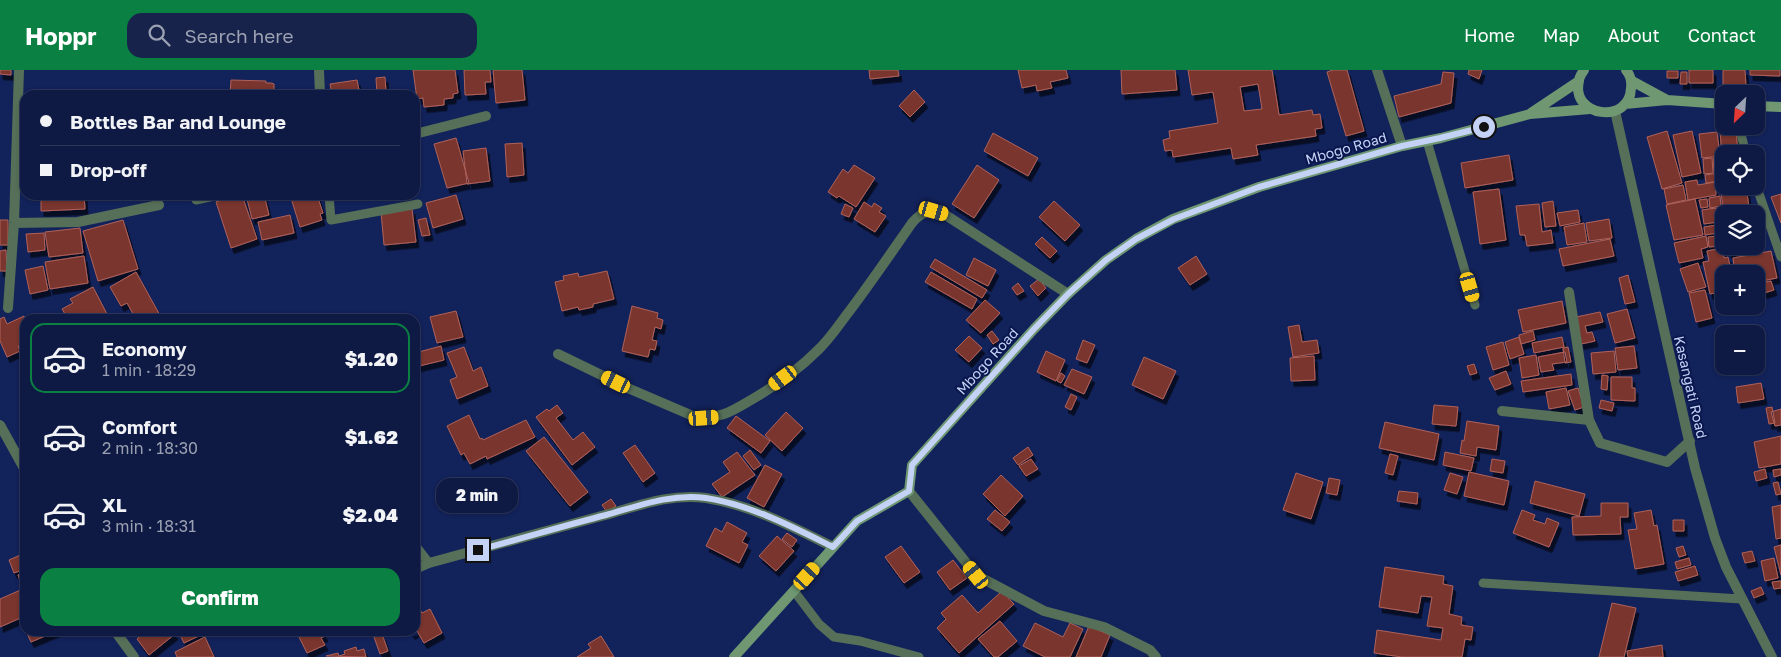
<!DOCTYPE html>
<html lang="en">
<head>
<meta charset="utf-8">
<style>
  body { margin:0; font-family:"Golos Text",sans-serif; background:#17234b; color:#f1f3f6; height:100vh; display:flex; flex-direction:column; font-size:19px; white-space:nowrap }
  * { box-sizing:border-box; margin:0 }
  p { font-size:16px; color:#9ba1b2 }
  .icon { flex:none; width:28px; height:28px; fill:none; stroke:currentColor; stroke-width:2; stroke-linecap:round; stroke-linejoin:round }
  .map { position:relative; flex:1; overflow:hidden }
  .drawer { position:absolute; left:20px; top:244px; width:400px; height:322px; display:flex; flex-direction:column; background:#0e1a44; border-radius:15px; box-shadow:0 1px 4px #0004,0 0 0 1px #2e385d }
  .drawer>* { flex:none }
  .guide { position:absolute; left:20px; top:20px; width:400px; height:110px; border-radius:15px; box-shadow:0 1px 4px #0004,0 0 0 1px #2e385d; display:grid; align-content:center; height:110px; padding:0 20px; background:#0e1a44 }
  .needle { width:32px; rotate:205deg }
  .tools { position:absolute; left:1715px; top:15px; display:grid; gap:10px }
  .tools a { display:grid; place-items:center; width:50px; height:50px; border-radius:10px; background:#0e1a44; box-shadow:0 1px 4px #0004,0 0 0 1px #2e385d; font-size:25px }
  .end { position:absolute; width:22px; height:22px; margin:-11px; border:6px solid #c3d2f5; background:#111; box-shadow:0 0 0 2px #111 }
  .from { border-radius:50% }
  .bubble { position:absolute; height:35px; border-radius:15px; background:#0e1a44; box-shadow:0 1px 4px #0004,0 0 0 1px #2e385d; font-size:16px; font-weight:800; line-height:35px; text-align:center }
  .car { position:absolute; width:15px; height:30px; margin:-15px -8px; border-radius:6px; box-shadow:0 0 4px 1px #0007; background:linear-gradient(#f5c518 24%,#345 0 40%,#f5c518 0 76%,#345 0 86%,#f5c518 0) }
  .guide b { display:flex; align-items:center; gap:18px; height:48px; font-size:19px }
  .guide b+b { border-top:1px solid #2e385d }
  .guide i { width:12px; height:12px; background:#f1f3f6 }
  ul { padding:9px 0 0; list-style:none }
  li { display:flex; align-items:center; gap:15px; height:70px; margin:0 10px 8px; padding:0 10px; border:2px solid transparent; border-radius:15px }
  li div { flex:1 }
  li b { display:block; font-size:19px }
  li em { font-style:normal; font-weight:800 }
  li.active { border-color:#0b8043 }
  li>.icon { width:45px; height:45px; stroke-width:1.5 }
  .button { display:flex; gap:10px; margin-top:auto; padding:10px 20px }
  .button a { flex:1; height:58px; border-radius:15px; background:#0b8043; color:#fff; font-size:20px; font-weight:800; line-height:58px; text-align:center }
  header { display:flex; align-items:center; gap:30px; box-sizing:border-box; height:70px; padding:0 25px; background:#0b8043; color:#fff }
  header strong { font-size:24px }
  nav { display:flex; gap:28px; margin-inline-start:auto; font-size:18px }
  .search { width:350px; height:45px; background:#17234b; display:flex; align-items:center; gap:12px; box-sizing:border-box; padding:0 18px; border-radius:15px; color:#9ba1b2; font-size:19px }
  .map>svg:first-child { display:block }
  .building { fill:#79352e; stroke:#b16259; fill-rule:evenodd; filter:url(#shadow) }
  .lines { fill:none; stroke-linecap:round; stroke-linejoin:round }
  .service { stroke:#566f58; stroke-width:9 }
  .minor { stroke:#566f58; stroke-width:10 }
  .tertiary { stroke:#566f58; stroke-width:10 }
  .secondary { stroke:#6e9772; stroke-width:10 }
  .route { stroke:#c3d2f5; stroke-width:6 }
  .labels { text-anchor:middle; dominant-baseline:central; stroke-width:4; stroke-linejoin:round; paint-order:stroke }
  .street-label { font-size:14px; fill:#c3d2f5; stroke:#0a174f }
</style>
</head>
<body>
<header>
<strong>Hoppr</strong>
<div class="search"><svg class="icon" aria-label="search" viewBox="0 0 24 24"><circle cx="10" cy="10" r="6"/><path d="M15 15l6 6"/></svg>Search here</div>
<nav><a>Home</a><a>Map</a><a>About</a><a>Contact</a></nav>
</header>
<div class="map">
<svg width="1781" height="587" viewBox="0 0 1781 587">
  <defs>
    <filter id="shadow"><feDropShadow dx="3" dy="5.5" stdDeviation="0" flood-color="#0009"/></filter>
  </defs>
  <rect width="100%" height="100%" fill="#12225a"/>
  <path class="building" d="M0,0H11V5L0,4Z
    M413,0H455L458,23L453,24V28L444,29V35L424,37L423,28L417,29Z
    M464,0H490L491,12H485L486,24L465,25Z
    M493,0H522L525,30L496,33Z
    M869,0H898L899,6L870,9Z
    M1018,0H1066L1068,8L1050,12L1052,18L1037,21L1036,15L1022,18Z
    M1121,0H1175L1177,20L1122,24Z
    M1188,0H1272L1279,45L1312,40L1313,45L1320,44L1322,58L1315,59L1316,66L1256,75L1258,85L1233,89L1231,78L1173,87L1172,80L1165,81L1163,70L1170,68L1169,61L1218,53L1213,22L1192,25ZM1258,14L1262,39L1244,41L1240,17Z
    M1333,0H1347L1364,61L1346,66L1327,2Z
    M1469,0H1482L1479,9L1468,4Z
    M1689,0H1713V13H1689Z
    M1723,0H1745L1746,17H1723Z
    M1750,0H1780V6L1750,5Z
    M1667,1H1678V8H1667Z
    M1443,2L1454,3L1451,33L1399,47L1394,26L1441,14Z
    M1681,2H1687V14H1680Z
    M385,7L386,22L398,21V25H377L376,8Z
    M231,10L266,11V13H271L274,14V25H230Z
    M357,10L359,20L332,24L330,14Z
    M914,20L925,32L910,47L899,36Z
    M364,21L365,25H336Z
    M1736,59L1738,84H1724V86H1722L1720,61Z
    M1667,61L1682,113L1662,119L1647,67Z
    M1692,61L1701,103L1682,107L1673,65Z
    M1717,62L1720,86L1702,88L1699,64Z
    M993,63L1038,88L1028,106L984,81Z
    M456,68L469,113L447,118L434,74Z
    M522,73L524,105L507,107L505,74Z
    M486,78L490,111L467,114L463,81Z
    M1509,85L1513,110L1465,118L1461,93Z
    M1720,87L1722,101L1714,102L1713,88Z
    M1712,88L1713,103L1704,104L1703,89Z
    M854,95L875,108L856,137L839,126L837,128L828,122L843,99L848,103Z
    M977,95L999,110L974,148L952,134Z
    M1718,103L1719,111L1706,113L1705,105Z
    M1697,110L1698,115L1715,112L1716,125L1688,130L1685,112Z
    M1683,115L1686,130L1667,134L1664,119Z
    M1720,116H1746L1750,144H1724Z
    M1499,119L1506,170L1480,174L1473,122Z
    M1781,124V153L1771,127Z
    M41,125H84L85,139L41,141Z
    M236,125H242L257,169L231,178L216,132Z
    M246,125H264L269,145L252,149Z
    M290,125H317L323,143L320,144L322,150L300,157Z
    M456,125L463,149L433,158L426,133Z
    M1720,126L1721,136L1710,138L1709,128Z
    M1695,129L1703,165L1674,170L1666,135Z
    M1707,129L1708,137L1701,138L1699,130Z
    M1054,131L1080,155L1065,171L1039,147Z
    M1553,131L1556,156L1545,157L1542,133Z
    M864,132L872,137L874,133L882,138L879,142L886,146L875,162L854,149Z
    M845,134L853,138L849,147L841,144Z
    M1539,134L1542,162L1551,160L1553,173L1527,176L1525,165H1520L1516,136Z
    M1716,138L1718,152L1704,154L1702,140Z
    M412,139L416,172L384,175L381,142Z
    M1578,140L1580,152L1560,156L1557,143Z
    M290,145L294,163L262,170L258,152Z
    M426,148L430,165L422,166L418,150Z
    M1609,149L1612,168L1589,171L1586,153Z
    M0,150H8V175H0Z
    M123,150L138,199L98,211L83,161Z
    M1584,153L1587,172L1567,175L1564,157Z
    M1723,154L1724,162L1705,165L1704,157Z
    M80,158L83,183L49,187L45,162Z
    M44,163L45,180L28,182L26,164Z
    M1706,166L1708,177L1701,179L1703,188L1679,193L1674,173Z
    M1717,166L1719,176L1709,177L1708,167Z
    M1042,167L1057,181L1050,188L1035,174Z
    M1610,169L1614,186L1563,196L1559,179Z
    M1728,176H1755V180L1729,184Z
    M1722,178L1724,188L1728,187L1732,204H1724V221L1710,224L1703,192L1709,191L1707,181Z
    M6,180L7,201H0V181Z
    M1771,181L1777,208L1756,212V204H1735L1733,188Z
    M84,186L88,213L50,219L45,192Z
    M1196,186L1207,204L1190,215L1178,198Z
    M974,188L996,200L988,216L966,205Z
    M935,189L987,220L982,228L930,197Z
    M1698,193L1706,217L1688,222L1680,199Z
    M43,196L48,220L30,224L25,200Z
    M607,201L614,229L593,234V237L579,240L578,237L562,241L555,212L564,210L563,206L578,203L579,207Z
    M136,202L162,249H136L127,233L121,236L110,217Z
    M931,202L977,229L972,239L925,212Z
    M1628,205L1635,232L1625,234L1619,208Z
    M1039,209L1046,218L1038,226L1030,216Z
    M1771,211L1774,220L1764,223L1761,213Z
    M1018,213L1024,221L1017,225L1012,218Z
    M93,217L109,248L68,249L62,239L73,233L70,229Z
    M1705,220L1712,248L1696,252L1689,223Z
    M985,230L1000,243L981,263L966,250Z
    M1562,231L1566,253L1523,262L1518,240Z
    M632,236L658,243L657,248L663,250L661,259L655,257L652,270L657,271L655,280L650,279L648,287L622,281Z
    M1627,239L1635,268L1615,273L1607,244Z
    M456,241L463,267L437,273L430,247Z
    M1600,242L1603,252L1585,256L1587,263L1592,262L1595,271L1581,274L1576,247Z
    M24,246L25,273L18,276L20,281L7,287L0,271V249L4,247L7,254Z
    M1299,255L1302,272L1317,270L1319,283L1293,287L1288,257Z
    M992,261L999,270L993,274L987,265Z
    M1533,261L1535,270L1521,274L1519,265Z
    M969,266L982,278L969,292L955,280Z
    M1519,267L1524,284L1510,289L1505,272Z
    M1562,267L1564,277L1534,283L1532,273Z
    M1083,270L1095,275L1087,293L1076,289Z
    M1503,272L1509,295L1493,300L1486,277Z
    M441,276L444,290L415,297V283Z
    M1634,276L1637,298L1618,300L1615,278Z
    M464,277L473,301L481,297L488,316L457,329L450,310L457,307L447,283Z
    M1568,277L1571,292L1565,293L1563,278Z
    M1046,281L1065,290L1056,311L1037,302Z
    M1614,281L1616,302L1593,304L1591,283Z
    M1565,282L1567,292L1552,294L1554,300L1541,302L1538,287Z
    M1536,285L1539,305L1522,308L1519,288Z
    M1314,286L1315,310L1291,311L1290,288Z
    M1144,287L1176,301L1163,329L1132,315Z
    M1474,294L1477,303L1470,305L1467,296Z
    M1072,299L1092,307L1084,324L1064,315Z
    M1506,301L1511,314L1495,320L1489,308Z
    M1061,303L1065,306L1061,313L1057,311Z
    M1571,304L1572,315L1523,322L1521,311Z
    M1602,305L1608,306L1607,320L1601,319Z
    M1611,307H1632V318H1635V331L1611,330Z
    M1761,313L1764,329L1738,333L1736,317Z
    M1566,318L1570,335L1549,339L1546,322Z
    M1578,318L1584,337L1575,340L1568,321Z
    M1071,324L1077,327L1071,340L1065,337Z
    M1601,330L1614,333L1612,341L1599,338Z
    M557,335L563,343L556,348L573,370L583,362L595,377L572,395L536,347L547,339L549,341Z
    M1434,335L1458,337L1456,356L1432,354Z
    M1772,337L1775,353L1769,354L1766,338Z
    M1781,339V355L1775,356L1771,342Z
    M786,342L803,358L782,381L765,365Z
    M469,345L480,369L482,368L483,370L526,350L535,367L487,389L486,386L470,394L464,383L461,385L447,356Z
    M736,346L770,371L761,383L727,358Z
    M1467,351L1499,356L1496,380L1477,377L1476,386L1460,383L1462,370L1464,371Z
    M1385,352L1439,364L1434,390L1379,378Z
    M1781,366V394L1759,398L1754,372Z
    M544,367L588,422L570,436L526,381Z
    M635,375L655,403L643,412L623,383Z
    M1028,377L1033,385L1018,395L1013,388Z
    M750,380L761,395L754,400L743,386Z
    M737,382L755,405L722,427L712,414L730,402L723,392Z
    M1445,382L1474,388L1471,401L1443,395Z
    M1390,384L1398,386L1393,405L1385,403Z
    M1031,389L1038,399L1026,406L1019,396Z
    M1492,389L1505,391L1503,403L1490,401Z
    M765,395L782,404L764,437L747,428Z
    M1765,399L1767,408L1756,411L1754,402Z
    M1781,399V405L1774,407L1773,400Z
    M1469,402L1509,411L1504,435L1464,426Z
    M1296,403L1323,412L1311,449L1283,440Z
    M1450,403L1463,407L1457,424L1444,420Z
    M1001,405L1023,426L1005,446L983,424Z
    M1329,408L1340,410L1337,425L1326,423Z
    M1535,411L1585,424L1579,446L1530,433Z
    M1778,412L1781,424L1776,425L1773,413Z
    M1399,421L1418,423L1417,434L1397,431Z
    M611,429L616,436L607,442L602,435Z
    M1601,433H1628V447H1620L1621,464L1573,465L1572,447L1601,446Z
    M1781,435V468L1776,469L1772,437Z
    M995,440L1010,452L1002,461L987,449Z
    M1522,440L1535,445L1533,450L1545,454L1547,448L1559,453L1549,477L1513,463Z
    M1651,440L1654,456L1657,455L1664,494L1635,499L1628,460L1637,459L1634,443Z
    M1673,450H1684V461H1673Z
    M727,452L747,463L742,472L748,475L739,493L706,476L715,458L722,462Z
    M787,463L797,470L792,477L782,469Z
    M777,466L794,481L776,501L759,486Z
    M1781,475V505L1774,477Z
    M901,476L920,502L904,513L885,487Z
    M1683,476L1686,485L1679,487L1676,478Z
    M1752,481L1755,491L1745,493L1742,483Z
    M25,483V499L14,503L9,490Z
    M1689,488L1691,495L1677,499L1675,492Z
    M1774,488L1778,508L1765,511L1761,491Z
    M953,490L967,508L950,520L937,502Z
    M1695,496L1698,505L1678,511L1675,502Z
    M1385,497L1444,506L1443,514L1453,516L1449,544L1462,547L1461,555L1473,557L1471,570L1465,569L1462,587H1402L1374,583L1377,560L1441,570L1443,558L1427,556L1432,527L1421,526L1418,543L1379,537Z
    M25,502V515L22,516L18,505Z
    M1781,511V518L1774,519L1772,512Z
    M1761,517L1764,524L1754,528L1751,521Z
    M25,518V546L0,557V529Z
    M1002,521L1014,534L959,583L937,558L946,549L941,543L962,525L978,543Z
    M415,532L422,543L430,539L442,563L424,573L417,561L412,564L410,561H415Z
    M1612,533L1636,538L1624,587H1599Z
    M1000,551L1017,571L998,587H994L978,569Z
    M1035,553L1063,567L1070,553L1083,559L1070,587H1045L1023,576Z
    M1089,556L1110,565L1101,587H1076Z
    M26,561H57L31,572Z
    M146,561H172L175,564L149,585L137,569Z
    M178,561H201L203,564L184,573Z
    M296,561H322L325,566L321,568L325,575L307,583Z
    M382,564L388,581L380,584L374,567Z
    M601,566L614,587H577L591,578L588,574Z
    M205,567L214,587H177L175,582Z
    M1662,575L1663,587H1628L1627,581Z
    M356,577L357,581L364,579L366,587L326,586L338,583L339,586L345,584L344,581Z"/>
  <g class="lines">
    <path class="service" d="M1739,56L1746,84
      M1427,71L1475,235
      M1756,115L1781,187
      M329,125L331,150L418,134
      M196,130L219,125
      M415,475L429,493
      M1483,513L1741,529
      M794,521L819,554L834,567L860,571L919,587"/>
    <path class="minor" d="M319,0L320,25
      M1377,0L1402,76
      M415,64L486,46
      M14,153L78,152L159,135
      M1569,222L1589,350
      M8,238L14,153L19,0
      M558,284L630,319L693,346C720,351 734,340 756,327C778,314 799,299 817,281C829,270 838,256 848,243C870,214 891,183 912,153C922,141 929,140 944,144L1068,224
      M1502,341L1589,350L1600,373L1667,392L1690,371
      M0,355L25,400
      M909,421L976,505L1044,541L1104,557L1150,580L1156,587
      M415,499L429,493C488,477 546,461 605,445C638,436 671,423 706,428C751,435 793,457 833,477
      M115,561L134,587"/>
    <path class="tertiary" d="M1615,41L1695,398L1715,468L1726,497L1772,587"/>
    <path class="secondary" d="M1584,0C1582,3 1579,7 1579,11C1570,47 1630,55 1631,18C1632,11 1631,6 1626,0
      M1632,11L1667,30
      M1625,34L1667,30L1724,34
      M1756,36L1781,37
      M1531,43L1579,11
      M734,587L857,451L909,421L912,395L1034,259L1068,224L1106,190L1136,169L1173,149L1259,117L1402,76L1441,68L1530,44L1590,39"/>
  </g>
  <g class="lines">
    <path class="route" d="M478,480C520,469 563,456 606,445C638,436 672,423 706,428C751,435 793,457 833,477L857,451L909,421L912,395L1034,259L1068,224L1106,190L1136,169L1174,149L1259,117L1402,76L1440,68L1484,57"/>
  </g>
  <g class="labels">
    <g class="street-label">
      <text transform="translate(1346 78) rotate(-16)">Mbogo Road</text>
      <text transform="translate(987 291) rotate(-48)">Mbogo Road</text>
      <text transform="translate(1691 317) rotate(77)">Kasangati Road</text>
    </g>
  </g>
</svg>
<div class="tools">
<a><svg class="needle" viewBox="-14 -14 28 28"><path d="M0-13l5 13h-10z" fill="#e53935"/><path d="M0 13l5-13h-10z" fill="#9ba1b2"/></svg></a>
<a><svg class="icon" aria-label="locate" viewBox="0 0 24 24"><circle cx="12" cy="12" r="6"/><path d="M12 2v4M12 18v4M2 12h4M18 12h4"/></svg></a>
<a><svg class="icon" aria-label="layers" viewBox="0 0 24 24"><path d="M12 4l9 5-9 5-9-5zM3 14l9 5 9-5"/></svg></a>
<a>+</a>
<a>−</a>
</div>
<i class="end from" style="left:1484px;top:57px"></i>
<i class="end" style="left:478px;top:480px"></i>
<div class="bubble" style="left:436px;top:408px;width:82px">2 min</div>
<i class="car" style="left:934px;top:141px;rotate:106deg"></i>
<i class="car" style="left:1470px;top:217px;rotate:164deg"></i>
<i class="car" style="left:783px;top:308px;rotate:234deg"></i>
<i class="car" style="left:616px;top:312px;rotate:296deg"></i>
<i class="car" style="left:704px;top:348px;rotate:86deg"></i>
<i class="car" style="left:976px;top:505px;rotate:321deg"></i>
<i class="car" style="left:807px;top:506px;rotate:42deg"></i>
<div class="guide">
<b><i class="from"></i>Bottles Bar and Lounge</b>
<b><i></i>Drop-off</b>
</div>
<section class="drawer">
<ul>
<li class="active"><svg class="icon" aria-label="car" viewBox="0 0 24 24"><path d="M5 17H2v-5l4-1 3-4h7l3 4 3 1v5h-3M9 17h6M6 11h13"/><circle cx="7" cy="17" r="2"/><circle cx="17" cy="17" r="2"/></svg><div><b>Economy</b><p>1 min · 18:29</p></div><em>$1.20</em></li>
<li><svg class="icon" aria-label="car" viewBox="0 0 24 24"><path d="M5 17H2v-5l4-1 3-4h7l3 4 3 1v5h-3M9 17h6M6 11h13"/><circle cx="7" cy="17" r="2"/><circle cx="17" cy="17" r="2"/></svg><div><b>Comfort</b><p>2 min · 18:30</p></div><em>$1.62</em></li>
<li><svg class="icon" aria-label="car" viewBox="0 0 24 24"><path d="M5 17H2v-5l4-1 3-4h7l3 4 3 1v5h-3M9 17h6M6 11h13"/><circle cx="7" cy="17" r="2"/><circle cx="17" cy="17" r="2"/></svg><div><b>XL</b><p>3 min · 18:31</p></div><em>$2.04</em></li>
</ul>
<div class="button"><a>Confirm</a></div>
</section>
</div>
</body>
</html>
